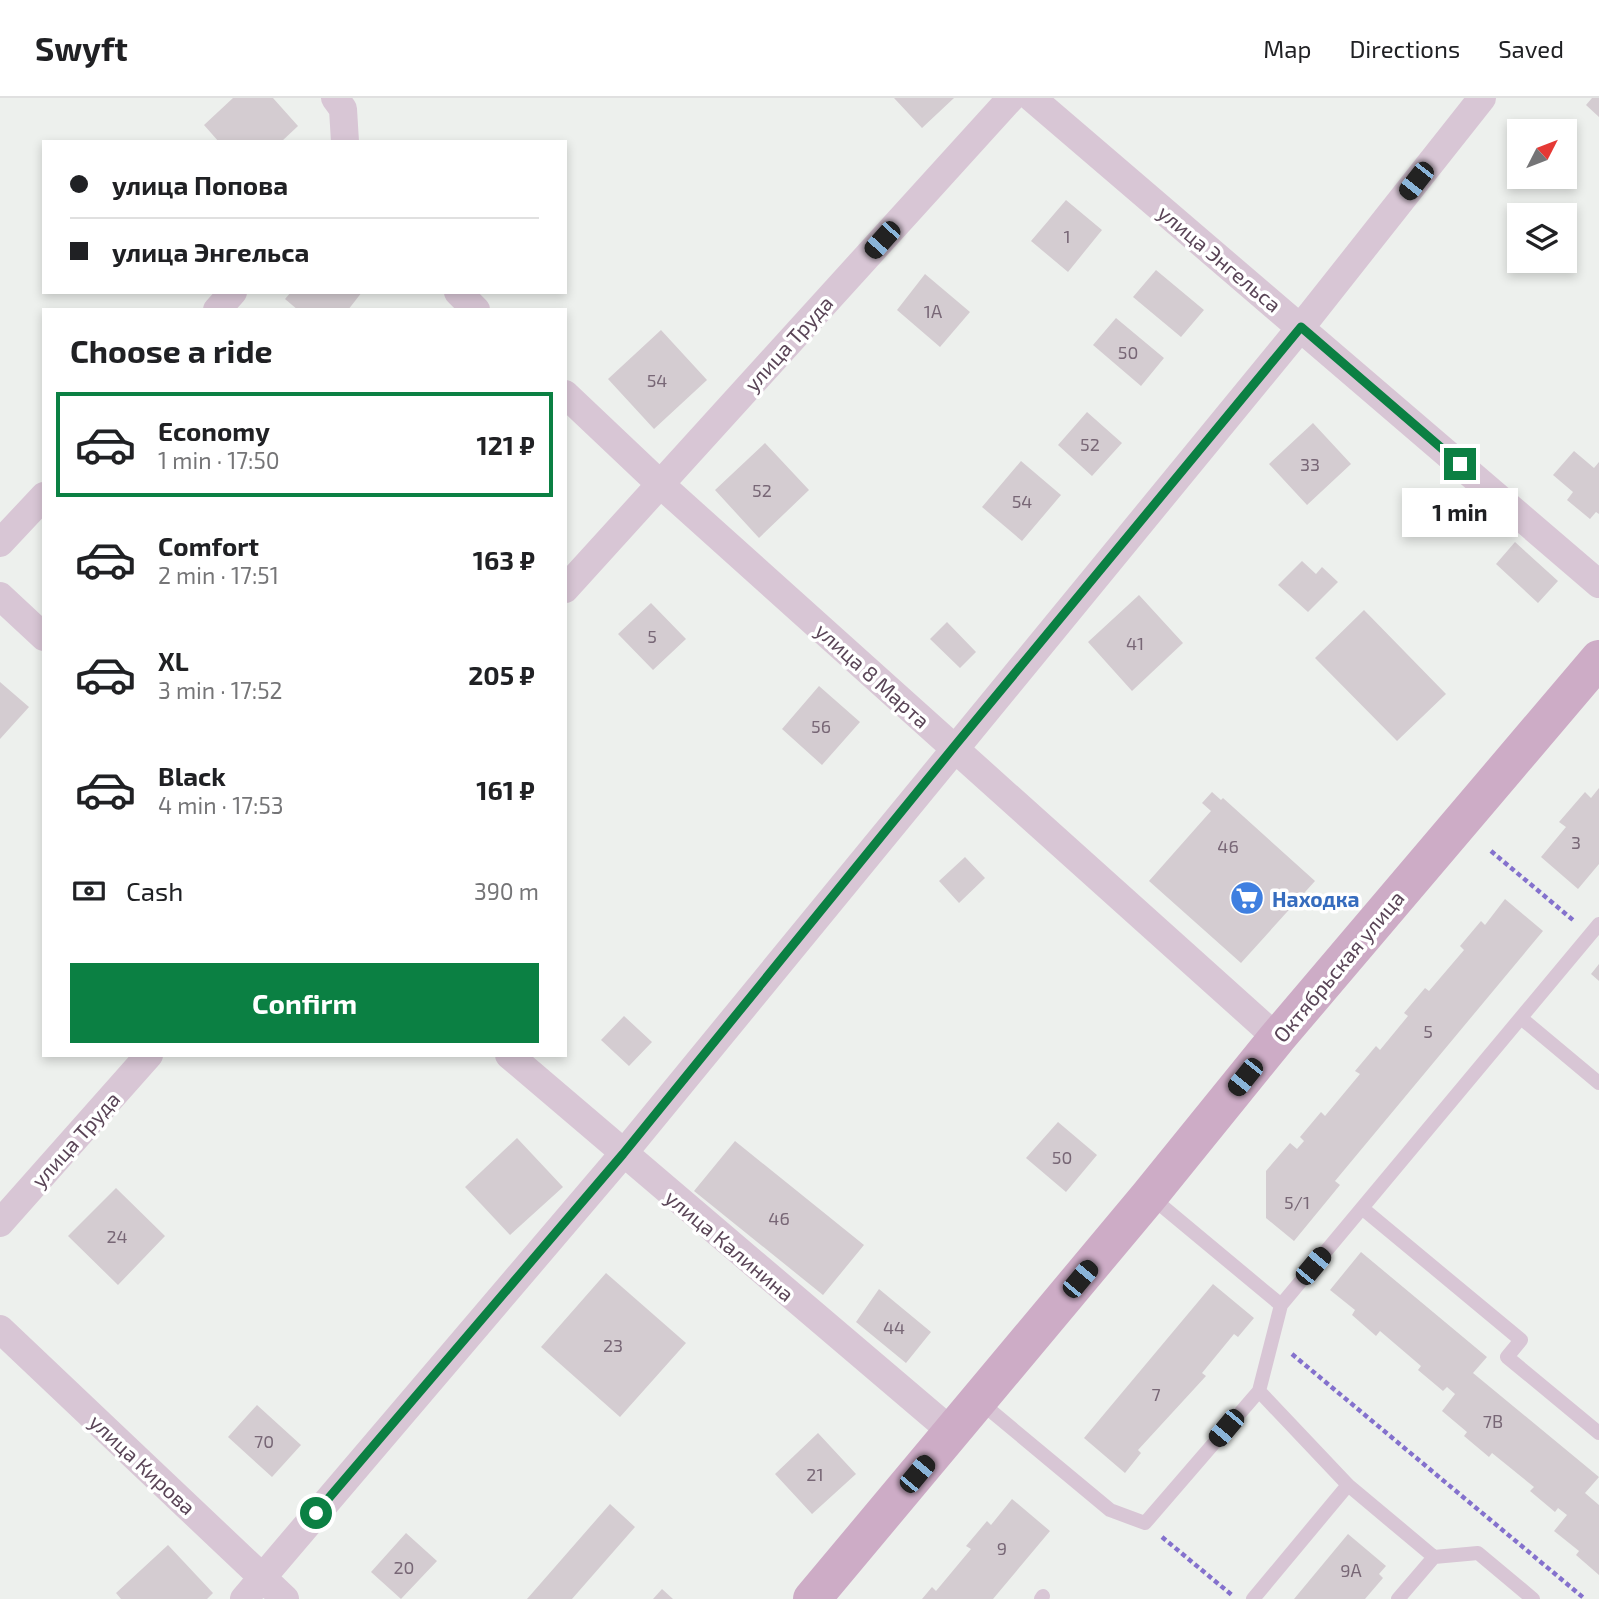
<!DOCTYPE html>
<html lang="en">
<head>
<meta charset="utf-8">
<style>
  body { margin:0; font-family:"Exo 2",sans-serif; background:#f6f6f6; color:#202124; height:100vh; display:flex; flex-direction:column; font-size:26px; white-space:nowrap }
  * { box-sizing:border-box; margin:0 }
  p { font-size:23px; color:#757577 }
  .icon { flex:none; width:38px; height:38px; fill:none; stroke:currentColor; stroke-width:2; stroke-linecap:round; stroke-linejoin:round }
  .map { position:relative; flex:1; overflow:hidden }
  .panel { position:absolute; left:42px; top:210px; width:525px; height:749px; display:flex; flex-direction:column; background:#fff; border-radius:0px; box-shadow:0 4px 10px #0003 }
  .panel>* { flex:none }
  .hud { position:absolute; left:42px; top:42px; width:525px; height:154px; border-radius:0px; box-shadow:0 4px 10px #0003; display:grid; align-content:center; height:154px; padding:0 28px; background:#fff }
  .needle { width:46px; rotate:48deg }
  .fabs { position:absolute; left:1507px; top:21px; display:grid; gap:14px }
  .fabs a { display:grid; place-items:center; width:70px; height:70px; border-radius:0px; background:#fff; box-shadow:0 4px 10px #0003; font-size:35px }
  .end { position:absolute; width:32px; height:32px; margin:-16px; border:9px solid #0b8043; background:#fff; box-shadow:0 0 0 4px #fff }
  .from { border-radius:50% }
  .bubble { position:absolute; height:49px; border-radius:0px; background:#fff; box-shadow:0 4px 10px #0003; font-size:23px; font-weight:700; line-height:49px; text-align:center }
  .car { position:absolute; width:21px; height:42px; margin:-21px -10px; border-radius:9px; box-shadow:0 0 5px 2px #0007; background:linear-gradient(#222 24%,#8ab4d8 0 40%,#222 0 76%,#8ab4d8 0 86%,#222 0) }
  .hud b { display:flex; align-items:center; gap:24px; height:66px; font-size:26px }
  .hud b+b { border-top:2px solid #e0e0e0 }
  .hud i { width:18px; height:18px; background:#202124 }
  ul { padding:0; list-style:none }
  li { display:flex; align-items:center; gap:21px; height:105px; margin:0 14px 10px; padding:0 14px; border:4px solid transparent; border-radius:0px }
  li div { flex:1 }
  li b { display:block; font-size:26px }
  li em { font-style:normal; font-weight:700 }
  li.on { border-color:#0b8043 }
  li>.icon { width:63px; height:63px; stroke-width:1.5 }
  h2 { padding:0 28px; font-size:32px; line-height:84px }
  .pay { display:flex; align-items:center; gap:18px; height:77px; padding:0 28px; font-size:26px }
  .pay p { margin-inline-start:auto }
  .action { display:flex; gap:14px; margin-top:auto; padding:14px 28px }
  .action a { flex:1; height:80px; border-radius:0px; background:#0b8043; color:#fff; font-size:28px; font-weight:700; line-height:80px; text-align:center }
  header { display:flex; align-items:center; gap:42px; box-sizing:border-box; height:98px; padding:0 35px; background:#fff; border-bottom:2px solid #e0e0e0 }
  header strong { font-size:33px }
  nav { display:flex; gap:38px; margin-inline-start:auto; font-size:24px }
  .map>svg:first-child { display:block }
  .building { fill:#d4ccd1 }
  .lines { fill:none; stroke-linecap:round; stroke-linejoin:round }
  .path { stroke:#8471cd; stroke-width:4.5; stroke-dasharray:5 3.5; stroke-linecap:butt }
  .lane { stroke:#d8c6d5; stroke-width:14 }
  .street { stroke:#d8c6d5; stroke-width:28 }
  .primary { stroke:#cdacc6; stroke-width:38 }
  .route { stroke:#0b8043; stroke-width:9 }
  .labels { text-anchor:middle; dominant-baseline:central; stroke-width:7; stroke-linejoin:round; paint-order:stroke }
  .number-label { font-size:18px; fill:#786776 }
  .street-label { font-size:21px; fill:#5a4557; stroke:#fff }
  .shop-label { font-size:21px; font-weight:bold; fill:#366cbe; stroke:#fff; text-anchor:start }
</style>
</head>
<body>
<header>
<strong>Swyft</strong>
<nav><a>Map</a><a>Directions</a><a>Saved</a></nav>
</header>
<div class="map">
<svg width="1599" height="1501" viewBox="0 0 1599 1501">
  <rect width="100%" height="100%" fill="#edf0ed"/>
  <path class="building" d="M233,0H273L298,28L281,44H219L204,27Z
    M894,0H954L922,30Z
    M1592,0H1599V19L1586,7Z
    M1066,102L1102,132L1068,174L1031,143Z
    M1156,172L1204,212L1181,239L1133,199Z
    M925,176L970,214L940,249L897,212Z
    M291,194H362L348,212H298L285,201Z
    M1116,220L1164,260L1141,288L1093,247Z
    M661,232L707,282L654,331L608,281Z
    M1087,314L1122,345L1092,378L1058,347Z
    M1313,325L1351,366L1307,407L1269,366Z
    M765,345L809,392L759,440L715,392Z
    M1574,353L1594,370L1599,364V416L1596,414L1590,421L1567,402L1573,394L1553,377Z
    M1021,363L1061,397L1022,443L982,409Z
    M1515,444L1558,483L1538,505L1496,466Z
    M1302,463L1316,476L1322,469L1338,484L1308,514L1278,487Z
    M1139,497L1183,545L1132,593L1088,544Z
    M651,505L686,541L653,572L618,536Z
    M1364,512L1446,596L1397,643L1315,560Z
    M947,524L976,554L960,570L930,541Z
    M0,584L29,609L0,641Z
    M819,588L860,624L822,667L782,631Z
    M1599,690V766L1578,791L1541,759L1566,729L1559,724L1585,694L1591,700Z
    M1212,694L1221,702L1223,700L1315,783L1241,865L1149,783L1211,713L1202,705Z
    M965,759L985,780L959,805L939,783Z
    M1505,801L1543,833L1335,1083L1340,1087L1294,1143L1266,1120V1073L1290,1045L1297,1051L1304,1043L1300,1039L1321,1014L1325,1018L1360,976L1355,973L1376,948L1380,952L1408,918L1404,915L1425,890L1429,893L1464,852L1460,848L1481,823L1485,827Z
    M1599,866V883L1591,876Z
    M624,918L652,944L629,968L601,942Z
    M1058,1024L1097,1057L1066,1094L1026,1060Z
    M517,1040L563,1089L510,1137L465,1089Z
    M735,1043L864,1147L823,1197L694,1093Z
    M116,1090L165,1138L118,1187L68,1138Z
    M1361,1154L1487,1259L1473,1275L1599,1379L1585,1395L1599,1407V1477L1576,1457L1579,1453L1554,1433L1567,1417L1558,1410L1555,1414L1530,1393L1534,1389L1492,1355L1489,1359L1464,1338L1467,1334L1442,1313L1455,1296L1447,1289L1443,1293L1418,1272L1421,1268L1380,1233L1376,1238L1352,1217L1355,1212L1330,1192Z
    M606,1175L686,1245L620,1319L541,1249Z
    M1213,1186L1254,1220L1238,1239L1234,1236L1202,1275L1206,1278L1138,1352L1141,1355L1125,1375L1084,1340Z
    M879,1191L931,1234L906,1265L856,1224Z
    M257,1307L301,1347L272,1379L228,1339Z
    M818,1335L856,1376L812,1416L775,1376Z
    M1012,1401L1050,1433L993,1501H922L932,1489L936,1493L971,1451L966,1448L987,1423L991,1427Z
    M610,1406L635,1429L572,1501H527Z
    M406,1435L437,1463L401,1501L371,1474Z
    M1348,1436L1386,1468L1379,1476L1383,1480L1365,1501H1294Z
    M168,1447L213,1495L207,1501H121L116,1495Z
    M662,1491L673,1501H653Z"/>
  <g class="lines">
    <path class="path" d="M1491,753L1573,822
      M1292,1256L1585,1501
      M1162,1439L1233,1498"/>
    <path class="lane" d="M1521,920L1599,985
      M1150,1098L1281,1207
      M1362,1110L1521,1242L1507,1259L1599,1335
      M1259,1293L1348,1387L1434,1459L1398,1501
      M979,1303L1110,1412L1145,1425L1259,1293L1281,1207L1599,826
      M1434,1459L1478,1455L1533,1501
      M1041,1501L1043,1498
      M1253,1501L1348,1387"/>
    <path class="street" d="M335,0L343,11L345,44
      M1032,0L1599,486
      M458,194L476,212
      M217,212L233,194
      M565,296L660,386L1277,940
      M0,445L44,398
      M565,491L1011,0
      M0,498L44,539
      M509,957L952,1334
      M0,1125L149,957
      M0,1231L285,1501
      M244,1501L623,1056L1301,229L1482,0"/>
    <path class="primary" d="M812,1501L1149,1098L1277,940L1599,561"/>
  </g>
  <g class="lines">
    <path class="route" d="M316,1415L623,1056L953,650L1301,229L1460,366"/>
  </g>
  <defs>
    <g id="supermarket-disc" transform="scale(1.75)"><circle r="9.5" fill="#3f7fe0" stroke="#fff"/><path d="M-6-5.5h2.5l.6 2H6L4.5 2H-2.5L-4.4-4H-6ZM-1.5 3.2a1.3 1.3 0 1 0 .1 0ZM3 3.2a1.3 1.3 0 1 0 .1 0Z" fill="#fff"/></g>
  </defs>
  <g fill-rule="evenodd">
    <use href="#supermarket-disc" x="1247" y="800"/>
  </g>
  <g class="labels">
    <g class="number-label">
      <text x="1067" y="138">1</text>
      <text x="933" y="213">1А</text>
      <text x="1128" y="254">50</text>
      <text x="657" y="282">54</text>
      <text x="1090" y="346">52</text>
      <text x="1310" y="366">33</text>
      <text x="762" y="392">52</text>
      <text x="1022" y="403">54</text>
      <text x="652" y="538">5</text>
      <text x="1135" y="545">41</text>
      <text x="821" y="628">56</text>
      <text x="1576" y="744">3</text>
      <text x="1228" y="748">46</text>
      <text x="1428" y="933">5</text>
      <text x="1062" y="1059">50</text>
      <text x="1297" y="1104">5/1</text>
      <text x="779" y="1120">46</text>
      <text x="117" y="1138">24</text>
      <text x="894" y="1229">44</text>
      <text x="613" y="1247">23</text>
      <text x="1156" y="1296">7</text>
      <text x="1493" y="1323">7В</text>
      <text x="264" y="1343">70</text>
      <text x="815" y="1376">21</text>
      <text x="1002" y="1450">9</text>
      <text x="404" y="1469">20</text>
      <text x="1351" y="1472">9А</text>
    </g>
    <g class="street-label">
      <text transform="translate(1220 160) rotate(40)">улица Энгельса</text>
      <text transform="translate(788 245) rotate(-48)">улица Труда</text>
      <text transform="translate(873 577) rotate(42)">улица 8 Марта</text>
      <text transform="translate(1338 868) rotate(-50)">Октябрьская улица</text>
      <text transform="translate(75 1041) rotate(-48)">улица Труда</text>
      <text transform="translate(730 1147) rotate(40)">улица Калинина</text>
      <text transform="translate(143 1366) rotate(43)">улица Кирова</text>
    </g>
    <g class="shop-label">
      <text x="1272" y="800">Находка</text>
    </g>
  </g>
</svg>
<div class="fabs">
<a><svg class="needle" viewBox="-14 -14 28 28"><path d="M0-13l5 13h-10z" fill="#e53935"/><path d="M0 13l5-13h-10z" fill="#757577"/></svg></a>
<a><svg class="icon" aria-label="layers" viewBox="0 0 24 24"><path d="M12 4l9 5-9 5-9-5zM3 14l9 5 9-5"/></svg></a>
</div>
<i class="end from" style="left:316px;top:1415px"></i>
<i class="end" style="left:1460px;top:366px"></i>
<div class="bubble" style="left:1402px;top:390px;width:116px">1 min</div>
<i class="car" style="left:1416px;top:83px;rotate:218deg"></i>
<i class="car" style="left:882px;top:142px;rotate:222deg"></i>
<i class="car" style="left:1245px;top:979px;rotate:219deg"></i>
<i class="car" style="left:1313px;top:1168px;rotate:40deg"></i>
<i class="car" style="left:1080px;top:1181px;rotate:40deg"></i>
<i class="car" style="left:1226px;top:1330px;rotate:220deg"></i>
<i class="car" style="left:917px;top:1376px;rotate:40deg"></i>
<div class="hud">
<b><i class="from"></i>улица Попова</b>
<b><i></i>улица Энгельса</b>
</div>
<section class="panel">
<h2>Choose a ride</h2>
<ul>
<li class="on"><svg class="icon" aria-label="car" viewBox="0 0 24 24"><path d="M5 17H2v-5l4-1 3-4h7l3 4 3 1v5h-3M9 17h6M6 11h13"/><circle cx="7" cy="17" r="2"/><circle cx="17" cy="17" r="2"/></svg><div><b>Economy</b><p>1 min · 17:50</p></div><em>121 ₽</em></li>
<li><svg class="icon" aria-label="car" viewBox="0 0 24 24"><path d="M5 17H2v-5l4-1 3-4h7l3 4 3 1v5h-3M9 17h6M6 11h13"/><circle cx="7" cy="17" r="2"/><circle cx="17" cy="17" r="2"/></svg><div><b>Comfort</b><p>2 min · 17:51</p></div><em>163 ₽</em></li>
<li><svg class="icon" aria-label="car" viewBox="0 0 24 24"><path d="M5 17H2v-5l4-1 3-4h7l3 4 3 1v5h-3M9 17h6M6 11h13"/><circle cx="7" cy="17" r="2"/><circle cx="17" cy="17" r="2"/></svg><div><b>XL</b><p>3 min · 17:52</p></div><em>205 ₽</em></li>
<li><svg class="icon" aria-label="car" viewBox="0 0 24 24"><path d="M5 17H2v-5l4-1 3-4h7l3 4 3 1v5h-3M9 17h6M6 11h13"/><circle cx="7" cy="17" r="2"/><circle cx="17" cy="17" r="2"/></svg><div><b>Black</b><p>4 min · 17:53</p></div><em>161 ₽</em></li>
</ul>
<div class="pay"><svg class="icon" aria-label="cash" viewBox="0 0 24 24"><path d="M3 7h18v10H3z"/><circle cx="12" cy="12" r="2"/></svg>Cash<p>390 m</p></div>
<div class="action"><a>Confirm</a></div>
</section>
</div>
</body>
</html>
